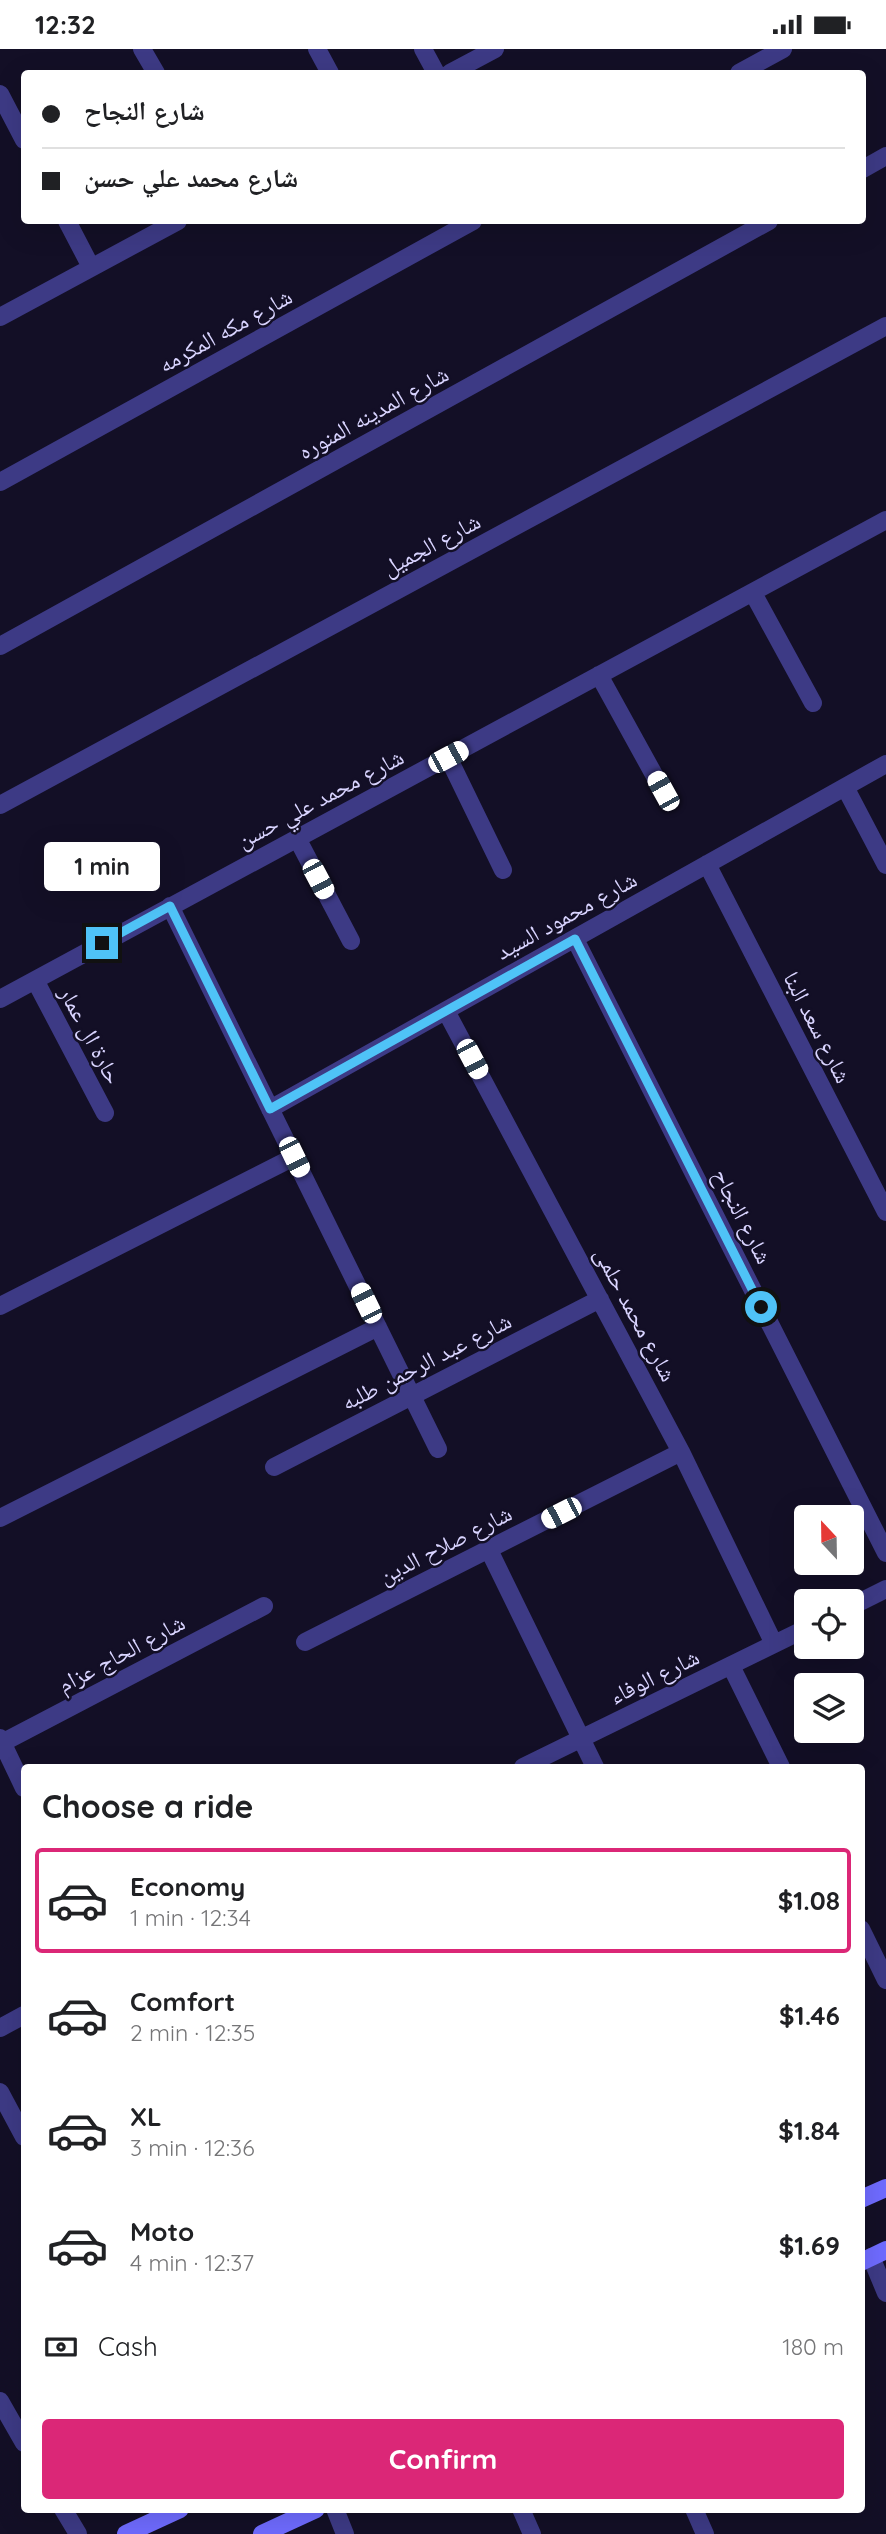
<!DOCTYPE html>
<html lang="en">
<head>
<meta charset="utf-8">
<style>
  body { margin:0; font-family:Quicksand,"Noto Naskh Arabic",sans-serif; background:#f2f2f2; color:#202124; height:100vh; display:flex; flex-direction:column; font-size:26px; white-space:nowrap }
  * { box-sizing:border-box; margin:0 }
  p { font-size:23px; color:#757577 }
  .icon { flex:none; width:38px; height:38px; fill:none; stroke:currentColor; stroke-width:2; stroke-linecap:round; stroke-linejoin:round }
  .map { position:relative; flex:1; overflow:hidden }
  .side { position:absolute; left:21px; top:1715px; width:844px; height:749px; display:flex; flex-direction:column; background:#fff; border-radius:7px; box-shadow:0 7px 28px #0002 }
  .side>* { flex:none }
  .banner { position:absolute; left:21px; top:21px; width:845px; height:154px; border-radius:7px; box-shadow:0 7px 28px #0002; display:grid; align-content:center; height:154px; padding:0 21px; background:#fff }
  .needle { width:46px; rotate:338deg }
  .buttons { position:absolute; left:794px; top:1456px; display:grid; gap:14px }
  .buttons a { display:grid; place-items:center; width:70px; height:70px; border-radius:7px; background:#fff; box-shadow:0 7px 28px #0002; font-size:35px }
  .end { position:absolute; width:32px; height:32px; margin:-16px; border:9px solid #4fc3f7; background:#111; box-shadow:0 0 0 4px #111 }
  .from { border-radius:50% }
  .bubble { position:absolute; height:49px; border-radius:7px; background:#fff; box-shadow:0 7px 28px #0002; font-size:23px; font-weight:700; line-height:49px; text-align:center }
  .car { position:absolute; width:21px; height:42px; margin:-21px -10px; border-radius:9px; box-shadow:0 0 5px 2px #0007; background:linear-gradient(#fff 24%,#345 0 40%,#fff 0 76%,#345 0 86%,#fff 0) }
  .banner b { display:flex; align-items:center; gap:24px; height:66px; font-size:26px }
  .banner b+b { border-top:2px solid #e0e0e0 }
  .banner i { width:18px; height:18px; background:#202124 }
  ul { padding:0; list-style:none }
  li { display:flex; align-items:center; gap:21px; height:105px; margin:0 14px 10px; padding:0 7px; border:4px solid transparent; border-radius:7px }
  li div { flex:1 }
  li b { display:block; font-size:26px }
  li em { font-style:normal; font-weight:700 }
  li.on { border-color:#db2777 }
  li>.icon { width:63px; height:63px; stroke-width:1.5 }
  h2 { padding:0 21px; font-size:32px; line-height:84px }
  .pay { display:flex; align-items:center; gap:18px; height:77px; padding:0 21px; font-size:26px }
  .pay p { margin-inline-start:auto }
  .button { display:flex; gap:14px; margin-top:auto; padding:14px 21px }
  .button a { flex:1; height:80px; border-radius:7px; background:#db2777; color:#fff; font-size:28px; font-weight:700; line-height:80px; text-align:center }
  .status { display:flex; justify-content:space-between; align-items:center; height:49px; padding:0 35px; background:#fff; direction:ltr }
  .status svg { height:19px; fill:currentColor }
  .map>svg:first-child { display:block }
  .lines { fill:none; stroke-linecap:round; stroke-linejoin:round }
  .street { stroke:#3d3a85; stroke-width:18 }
  .secondary { stroke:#6f6bff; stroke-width:18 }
  .route { stroke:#4fc3f7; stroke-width:9 }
  .labels { text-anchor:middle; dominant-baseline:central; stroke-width:5; stroke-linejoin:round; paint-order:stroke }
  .street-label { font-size:23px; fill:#d9d4ff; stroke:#130f26 }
</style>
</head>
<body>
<div class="status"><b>12:32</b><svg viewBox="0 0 49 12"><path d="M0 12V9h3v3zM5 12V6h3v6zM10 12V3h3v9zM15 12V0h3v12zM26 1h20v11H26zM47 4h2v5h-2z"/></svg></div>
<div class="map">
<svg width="886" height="2485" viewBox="0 0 886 2485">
  <rect width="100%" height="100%" fill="#130f26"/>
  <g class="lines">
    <path class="street" d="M142,0L156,24
      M317,0L330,24
      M423,0L436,24
      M450,24L495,0
      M739,24L783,0
      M0,45L24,91
      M863,120L886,107
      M67,172L91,218
      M0,268L178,172
      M0,433L473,172
      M753,544L813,654
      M0,597L769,172
      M599,626L663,742
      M448,708L503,821
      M845,738L886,816
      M0,756L886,277
      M297,789L351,892
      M707,815L886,1163
      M170,857L438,1400
      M575,890L886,1504
      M35,931L105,1064
      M0,950L886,471
      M446,962L681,1403L774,1595
      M270,1060L886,715
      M0,1257L294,1108
      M274,1418L600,1250
      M0,1469L378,1278
      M489,1501L595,1718
      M852,1557L886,1540
      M305,1593L681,1403
      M731,1617L781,1718
      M0,1689L24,1739
      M0,1695L264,1557
      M523,1718L807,1579
      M861,1880L886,1931
      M0,1979L24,1966
      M0,2043L24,2088
      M871,2208L886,2244
      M0,2352L24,2394
      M63,2460L78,2485
      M335,2460L345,2485
      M521,2460L532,2485
      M694,2460L705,2485"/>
    <path class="secondary" d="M861,2150L886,2139
      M861,2213L886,2201
      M126,2485L180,2460
      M262,2485L316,2460"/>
  </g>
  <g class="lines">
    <path class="route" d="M102,894L170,857L270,1060L575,890L761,1258"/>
  </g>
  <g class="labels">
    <g class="street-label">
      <text transform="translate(225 281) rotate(-29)">شارع مكه المكرمه</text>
      <text transform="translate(373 363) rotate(-29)">شارع المدينه المنوره</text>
      <text transform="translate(431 495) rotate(-28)">شارع الجميل</text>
      <text transform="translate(320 749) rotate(-28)">شارع محمد علي حسن</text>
      <text transform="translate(566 866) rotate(-29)">شارع محمود السيد</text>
      <text transform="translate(818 978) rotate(63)">شارع سعد البنا</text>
      <text transform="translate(91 986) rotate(62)">حارة ال عمار</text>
      <text transform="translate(743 1167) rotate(63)">شارع النجاح</text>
      <text transform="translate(636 1265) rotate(62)">شارع محمد حلمى</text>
      <text transform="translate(426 1312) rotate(-27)">شارع عبد الرحمن طلبه</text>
      <text transform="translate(445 1495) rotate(-27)">شارع صلاح الدين</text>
      <text transform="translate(121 1604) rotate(-28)">شارع الحاج عزام</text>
      <text transform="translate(654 1627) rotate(-26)">شارع الوفاء</text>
    </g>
  </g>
</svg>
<div class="buttons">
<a><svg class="needle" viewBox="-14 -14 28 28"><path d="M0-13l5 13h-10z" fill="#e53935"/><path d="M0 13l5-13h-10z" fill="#757577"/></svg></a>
<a><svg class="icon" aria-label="locate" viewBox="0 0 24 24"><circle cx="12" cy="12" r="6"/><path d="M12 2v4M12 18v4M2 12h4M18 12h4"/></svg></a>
<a><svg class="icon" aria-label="layers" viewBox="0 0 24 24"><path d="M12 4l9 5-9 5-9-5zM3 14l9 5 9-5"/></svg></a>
</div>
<i class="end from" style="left:761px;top:1258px"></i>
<i class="end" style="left:102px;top:894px"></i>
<div class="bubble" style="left:44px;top:793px;width:116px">1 min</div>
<i class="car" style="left:448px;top:708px;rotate:62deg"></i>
<i class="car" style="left:663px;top:742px;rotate:331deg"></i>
<i class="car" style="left:318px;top:830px;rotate:152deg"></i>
<i class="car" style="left:472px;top:1010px;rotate:152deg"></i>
<i class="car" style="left:294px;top:1108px;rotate:154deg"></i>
<i class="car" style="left:366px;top:1254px;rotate:334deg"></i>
<i class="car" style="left:561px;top:1464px;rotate:243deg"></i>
<div class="banner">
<b><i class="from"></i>شارع النجاح</b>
<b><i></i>شارع محمد علي حسن</b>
</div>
<section class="side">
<h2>Choose a ride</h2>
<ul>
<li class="on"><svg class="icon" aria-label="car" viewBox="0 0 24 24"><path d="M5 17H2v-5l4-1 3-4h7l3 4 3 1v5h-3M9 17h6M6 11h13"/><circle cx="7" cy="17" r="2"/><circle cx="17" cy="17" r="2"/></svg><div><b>Economy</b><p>1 min · 12:34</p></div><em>$1.08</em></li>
<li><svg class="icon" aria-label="car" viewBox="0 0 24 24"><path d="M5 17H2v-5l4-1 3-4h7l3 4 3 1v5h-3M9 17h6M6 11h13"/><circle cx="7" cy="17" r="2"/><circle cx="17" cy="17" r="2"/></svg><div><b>Comfort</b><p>2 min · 12:35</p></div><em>$1.46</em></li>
<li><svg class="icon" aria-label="car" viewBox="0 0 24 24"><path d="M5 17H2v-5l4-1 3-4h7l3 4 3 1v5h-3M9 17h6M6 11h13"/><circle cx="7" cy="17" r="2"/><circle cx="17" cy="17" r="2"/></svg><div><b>XL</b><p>3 min · 12:36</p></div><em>$1.84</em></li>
<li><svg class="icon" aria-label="car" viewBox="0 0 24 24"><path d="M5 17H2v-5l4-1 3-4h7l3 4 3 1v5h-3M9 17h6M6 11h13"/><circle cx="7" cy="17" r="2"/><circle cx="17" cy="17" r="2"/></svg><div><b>Moto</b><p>4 min · 12:37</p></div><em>$1.69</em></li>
</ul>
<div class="pay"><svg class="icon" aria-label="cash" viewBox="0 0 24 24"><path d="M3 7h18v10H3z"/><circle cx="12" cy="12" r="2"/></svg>Cash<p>180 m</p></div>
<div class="button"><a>Confirm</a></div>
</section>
</div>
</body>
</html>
